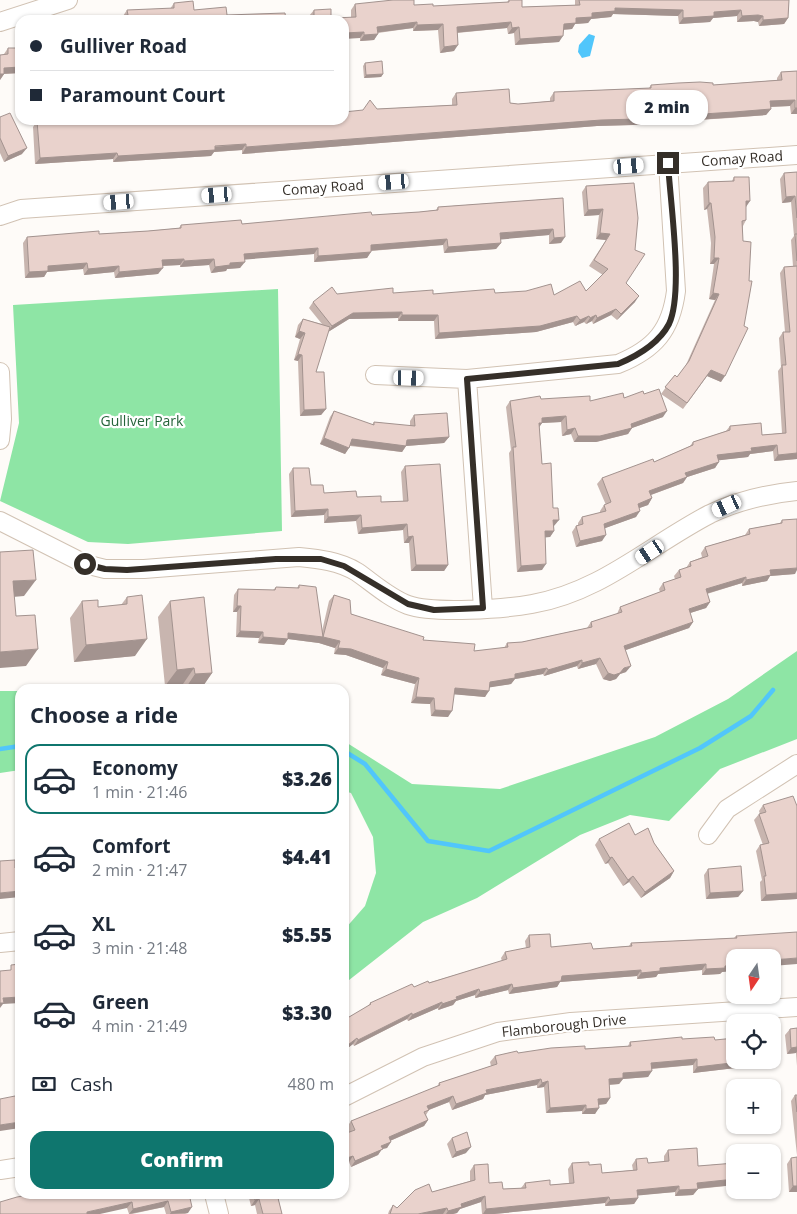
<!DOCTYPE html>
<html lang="en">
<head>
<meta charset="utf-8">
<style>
  body { margin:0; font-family:"Open Sans",sans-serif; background:#f2f2f3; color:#1f2937; height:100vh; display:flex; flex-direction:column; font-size:19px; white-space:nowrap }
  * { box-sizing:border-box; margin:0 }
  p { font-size:16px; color:#747a83 }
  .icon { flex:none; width:28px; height:28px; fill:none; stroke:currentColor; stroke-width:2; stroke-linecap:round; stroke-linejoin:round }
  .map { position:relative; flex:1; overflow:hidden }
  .panel { position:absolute; left:15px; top:684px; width:334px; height:515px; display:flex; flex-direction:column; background:#fff; border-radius:15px; box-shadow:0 1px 4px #0004 }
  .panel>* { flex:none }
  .hud { position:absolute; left:15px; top:15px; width:334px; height:110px; border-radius:15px; box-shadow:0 1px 4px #0004; display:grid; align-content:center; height:110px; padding:0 15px; background:#fff }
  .needle { width:32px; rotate:193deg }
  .fabs { position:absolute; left:726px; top:949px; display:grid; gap:10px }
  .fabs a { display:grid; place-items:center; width:55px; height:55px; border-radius:10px; background:#fff; box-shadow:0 1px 4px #0004; font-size:25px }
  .end { position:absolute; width:22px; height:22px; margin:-11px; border:6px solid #352f29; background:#fff; box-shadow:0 0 0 2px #fff }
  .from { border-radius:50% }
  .bubble { position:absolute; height:35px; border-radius:15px; background:#fff; box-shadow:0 1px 4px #0004; font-size:16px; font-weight:800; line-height:35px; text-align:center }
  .car { position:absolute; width:15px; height:30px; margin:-15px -8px; border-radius:6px; box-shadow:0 0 4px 1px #0007; background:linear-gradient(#fff 24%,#345 0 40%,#fff 0 76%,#345 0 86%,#fff 0) }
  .hud b { display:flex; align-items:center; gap:18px; height:48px; font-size:19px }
  .hud b+b { border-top:1px solid #e0e1e3 }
  .hud i { width:12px; height:12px; background:#1f2937 }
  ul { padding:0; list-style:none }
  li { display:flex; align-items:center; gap:15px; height:70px; margin:0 10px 8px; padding:0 5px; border:2px solid transparent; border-radius:15px }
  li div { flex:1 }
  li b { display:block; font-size:19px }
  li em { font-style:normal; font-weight:800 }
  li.on { border-color:#0f766e }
  li>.icon { width:45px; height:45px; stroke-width:1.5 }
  h2 { padding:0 15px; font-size:22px; line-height:60px }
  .pay { display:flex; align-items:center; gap:12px; height:55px; padding:0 15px; font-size:19px }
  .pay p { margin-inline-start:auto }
  .cta { display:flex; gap:10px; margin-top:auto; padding:10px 15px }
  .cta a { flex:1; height:58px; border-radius:15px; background:#0f766e; color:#fff; font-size:20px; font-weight:800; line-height:58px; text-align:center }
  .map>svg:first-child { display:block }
  .green { fill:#8ee5a5 }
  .water { fill:#51c6fb }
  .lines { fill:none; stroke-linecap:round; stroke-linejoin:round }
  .stream { stroke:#51c6fb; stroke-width:4.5 }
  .minor-casing { stroke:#d1c2b3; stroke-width:20 }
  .minor { stroke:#fff; stroke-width:18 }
  .wall { fill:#c8b5af }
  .shaded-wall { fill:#a3938f }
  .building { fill:#e9d2cc; stroke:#a3938f }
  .route { stroke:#352f29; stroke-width:6 }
  .labels { text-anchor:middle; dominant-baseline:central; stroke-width:4.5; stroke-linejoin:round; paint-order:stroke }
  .street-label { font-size:14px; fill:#352f29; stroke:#fff }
  .park-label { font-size:14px; fill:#26653b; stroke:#fff }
</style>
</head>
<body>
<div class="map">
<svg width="797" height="1214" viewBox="0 0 797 1214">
  <rect width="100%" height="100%" fill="#fefbf8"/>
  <path class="green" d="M278,289L282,531L128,544L88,542L0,501L19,423L13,305Z
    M797,651V739L720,769L669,821L630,815L580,835L477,898L423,922L344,984V930L365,906L376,873L373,837L351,793L344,791V741L412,784L500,789L655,737L728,699Z
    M0,691H20V770L0,773Z"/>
  <path class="water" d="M589,34L595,36L590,56L582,58L578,52L579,45Z"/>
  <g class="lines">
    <path class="stream" d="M0,749L20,746
      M344,751L365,764L428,841L489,851L700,748L751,716L773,690"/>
    <g class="minor-casing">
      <path id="minor" d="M0,22L68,0
        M0,216L21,209L797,155
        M0,372L2,419L0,440
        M375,375L467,379L618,364C655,349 671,330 676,291L668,163
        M467,379L483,608
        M0,521L85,564L105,569H144L299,557C319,559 339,561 357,572C373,583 389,598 408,605C434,614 504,609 532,604C601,592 650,545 710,514C737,501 767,494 797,491
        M708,835L727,809L797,764
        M0,943L20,941
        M344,1097L423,1057L498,1032L571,1022L797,1007
        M0,1170L20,1167
        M214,1194L219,1214"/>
    </g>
    <use href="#minor" class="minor"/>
  </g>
  <path class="wall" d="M509,0H522V7L575,5V0H789L788,18L784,24L759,26L758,22L754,21L737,22V16L713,18L710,22L679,24L678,16L613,14L611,17L591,19L588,23L575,24L572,29L563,30L559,42L515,45L514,33L508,34L507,28L457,33L454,51L440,53L438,30L413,31V28L378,33L374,40L360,41V38L344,20H310L309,16L314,10L331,16L334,18L351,17V10L355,4L433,6L507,2Z
    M174,3L194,10L227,15L286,20H108L110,17L123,16L127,10L170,9Z
    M8,48H20V73L4,74L0,80L4,54Z
    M365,63L383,74L381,77L364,78L363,66Z
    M797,71V114H791L790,106L771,107V109L766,115L730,118L682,121V118L660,119L657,123L633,125L597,126L242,154V150L214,152L211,156L113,162V159L35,164L33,127L37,121L121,124L161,123V120H344L377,109L452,105V99L456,93L510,103L518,104L550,101V98L554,92L649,88L651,85H713L777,80V78L781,72Z
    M0,117L22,154L4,162L0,153Z
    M797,172V459L774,461L773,451L750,454L748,457L719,460L715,468L687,477L683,483L651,495L652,498L648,505L639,508L636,517L605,528L602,541L576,547L572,532L576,526L578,525V523L582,517L600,513V511L604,505H606L597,484L602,478L654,462L690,446L693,442L726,431L730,426L762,435L782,433L778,371L781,367L779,338L783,332H785L780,273L784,267L793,266L791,240L794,236L791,202L782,203L780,179L784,173Z
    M734,177L746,207V220L743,226L721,382L707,376L683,409L661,394L675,375L677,377L685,367L715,300L709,299L714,264H710L711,243L707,209L704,210L703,188L708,182L732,181Z
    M634,183L626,283L635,302L617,320L611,315L593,324L592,321L586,324L584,322L575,326L573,322L536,332L435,339L434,321H398V318L349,319L328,332L316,372L326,409L321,415L300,416L298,361L294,360L300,339L295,337L298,325L303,319L322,324L309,308L313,302L337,294L393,293L433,294L495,293L554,295L586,291L603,275L589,266L606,240L596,239L599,215L584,216L582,192L586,186Z
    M563,198L561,243L549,244V235L500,239L501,243L496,249L444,253L443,245L371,251L367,258L329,261L314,262V254L244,259L240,268L227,269L226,271L211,273L209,265L180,267V265L162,266L158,274L115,278L114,272L84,275L83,269L47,272L44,277L25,278L23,243L27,237L99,234L148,231L179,228L181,225L242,224L419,212L436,210L438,207Z
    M644,394L663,417L632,428L628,434L596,442H574L571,434L562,436L561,422L542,423L539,427L542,464L554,526V531L550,537H545L542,570L517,572L509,453L511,450L506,407L510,401L541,399L590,401L624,398Z
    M334,411L372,425L374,422L410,426V421L414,415L449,437L444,443L406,446L402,452L350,446L345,454L320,444L330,417Z
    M405,466L448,565L444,571H411L409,543H404L403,530L358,534L356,521L324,523V515L291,517L289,474L293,468L311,485L324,493L357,497L381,502L403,501L401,472Z
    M782,520L795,574L770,576L767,581L742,586V583L707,594L710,602L706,608L690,613L693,622L689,628L626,650V672L620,674L616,679L610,681L603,679L596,664L578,669L577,666L544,676L543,674L522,678L515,679L511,684L489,687L485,697L454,694L448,717L431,716L430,704L411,703L415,684L381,675L383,668L346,655L334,654L335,648L319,643V642V643L288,639L284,645L258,643L259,638L236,637L237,612H233L234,595L238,589L273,590L276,587L297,588L299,585L322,631L329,601L334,595L351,614L423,640L474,651L504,648L507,643L522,642L587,628L591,622L617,614L620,607L660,592L659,589L663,583L675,579L674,576L679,570L686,568L690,562L702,557L701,553L705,547L745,535L749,529L780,523Z
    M127,597L135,656L74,662L70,618L82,601L98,607L121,605Z
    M170,601L212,673L201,689H183V684L165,686L158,617Z
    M763,805L797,899L761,901L760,882L762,880L756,851L760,845H763L754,820L759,814H760L759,811Z
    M635,835L654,843L674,871L670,878L641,898L629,882L623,886L608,863L605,864L595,845L599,839Z
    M708,869L743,891L738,897L706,899L704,875Z
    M529,935L551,947L593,949L629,946L631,943L734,938L736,936L772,958L722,972L720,974L702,975V970L658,974L656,977L637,979V976L560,982L557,987L509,994L508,990L475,998V995L456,1001L453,1005L438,1010V1008L408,1021L407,1019L354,1046L353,1044L344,1051V1020L368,1006L370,1003L414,987L502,961L501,958L505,952L526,948L525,941Z
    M797,1028V1066L796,1053L787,1054L785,1035L790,1029Z
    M682,1039L715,1040L735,1060H753L748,1061L744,1067L693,1073V1065L652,1069L648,1077L623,1079L619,1084L609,1085L610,1098L606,1104L599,1105L595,1114H582V1111L546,1113L544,1087L537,1088V1085L485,1095L483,1099L452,1110L449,1102L429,1110L426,1115L428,1120L424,1126L390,1141L387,1148L382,1149L378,1155L351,1167L349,1162L344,1164V1134L349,1132L347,1127L351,1121L437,1087L439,1083L491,1066L490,1062L495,1056L518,1053L628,1046L630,1042Z
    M20,1090V1128L17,1094Z
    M795,1095H797V1155L791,1101Z
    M452,1138L466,1153L452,1158L447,1144Z
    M668,1150L698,1166L735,1163V1185L698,1189L693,1195L675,1196V1192L638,1195V1198L634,1204L605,1206V1203L494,1214H482L481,1202L460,1209L457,1213L453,1214H388L389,1211L393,1205L397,1208L432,1192L470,1181V1171L474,1165L489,1183L503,1189L521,1188L525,1183L550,1185L569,1183L568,1169L572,1163L589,1165L602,1173L633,1170L632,1165L636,1159L648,1163L664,1162V1156Z
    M797,1157V1192H789L787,1164L791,1158Z
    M189,1194L188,1213L185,1214H166L164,1207L132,1214H129L127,1208L34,1196Z
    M248,1194H277L282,1214H257L255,1205L251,1206Z"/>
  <path class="shaded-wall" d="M615,8L683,10L678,16L613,14L611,17L591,19L588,23L575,24L572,29L559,30L564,24L576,18L592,13Z
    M741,10L737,16L713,18L710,22L679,24L683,18L714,12Z
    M758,15L763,16L758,22L754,21L737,22L742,16Z
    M788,18L784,24L759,26L763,20Z
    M417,22L413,28L373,33L377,27Z
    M511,22L507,28L453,33L457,27Z
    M443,24L438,30L413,31L417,25Z
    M519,27L514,33L508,34L512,28Z
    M364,32L360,38L344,39V33Z
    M378,34L374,40L360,41L364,35Z
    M563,36L559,42L515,45L520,39Z
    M458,45L454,51L440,53L444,47Z
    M20,67V73L0,74L4,68Z
    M0,74H4L0,80Z
    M383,74L381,77L364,78L366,75Z
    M795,100L790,106L766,107L770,101Z
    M795,108H797V114H791Z
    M771,109L766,115L682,121L687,115Z
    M686,112L682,118L660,119L657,123L633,125L597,126L242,154L246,147Z
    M246,144L242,150L214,152L211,156L113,162L118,156Z
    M27,148L22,154L4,162L8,156Z
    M117,153L113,159L35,164L40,158Z
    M795,196L791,202L782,203L786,197Z
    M746,201H750L746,207Z
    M709,203H711L707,209L704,210Z
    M603,209L599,215L584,216L588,210Z
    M553,229L549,235L496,240L500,233Z
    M600,233L610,234L606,240L596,239Z
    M565,237L561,243L549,244L554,238Z
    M447,239L443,245L366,251L371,245Z
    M501,243L496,249L444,253L448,247Z
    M318,248L314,254L240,260L244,254Z
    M371,252L367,258L314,262L318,256Z
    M714,258H719L714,264H710Z
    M184,259L180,265L158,266L162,260Z
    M214,259L209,265L180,267L184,261Z
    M245,262L240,268L227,269L226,271L211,273L215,267L230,263Z
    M87,263L83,269L47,272L44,277L25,278L29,272L48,266Z
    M119,266L114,272L84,275L88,269Z
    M163,268L158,274L115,278L119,272Z
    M713,293L719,294L715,300L709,299Z
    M639,296L635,302L617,320L621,314Z
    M616,309L611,315L593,324L597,318Z
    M402,312L398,318L349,319L328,332L332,326L353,313Z
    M402,315H438L434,321H398Z
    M596,315L592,321L586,324L590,318Z
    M577,316L573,322L536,332L435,339L439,333Z
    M589,316L584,322L575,326L580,320Z
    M299,331L305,333L300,339L295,337Z
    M298,354L302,355L298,361L294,360Z
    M711,370L725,376L721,382L707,376L683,409Z
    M326,409L321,415L300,416L304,410Z
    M667,411L663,417L632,428L628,434L596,442H574L578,436L631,424Z
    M566,416L561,422L542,423L538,429H535L542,418Z
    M575,428L571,434L562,436L567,430Z
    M449,437L444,443L406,446L402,452L348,445L352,439Z
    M324,438L349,448L345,454L320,444Z
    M777,445L773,451L750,454L748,457L713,461L717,455L751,448Z
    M797,453V459L774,461L778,455Z
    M719,462L715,468L681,479L685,473Z
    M687,477L683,483L645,497L649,491Z
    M652,498L648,505L634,510L638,504Z
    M328,509L324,515L291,517L295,511Z
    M640,511L636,517L600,530L604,524Z
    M361,515L356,521L324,523L328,517Z
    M553,520H559L554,526H549Z
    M407,524L403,530L358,534L362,528Z
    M545,531H554L550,537L540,538Z
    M606,535L602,541L576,547L580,541Z
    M413,536L409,543H404L408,537Z
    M546,564L542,570L517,572L521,566Z
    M416,565H448L444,571H411Z
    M797,568V570L795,574L770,576L767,581L742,586L746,580L770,570Z
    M746,577L742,583L702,595L706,589Z
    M36,580L24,596L1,598L13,581Z
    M710,602L706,608L684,615L689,609Z
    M237,606H241L237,612H233Z
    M693,622L689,628L620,652L624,646Z
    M240,631L263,632L259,638L236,637Z
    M288,633L323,637L319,643L288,639L284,645L258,643L263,637Z
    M323,637L340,641L335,648L319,643Z
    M147,639L135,656L74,662L86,645Z
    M338,648L351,649L388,662L383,668L346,655L334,654Z
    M38,649L26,666L0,668V652Z
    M600,658L596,664L578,669L582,663Z
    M582,660L577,666L544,676L548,670Z
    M631,666L626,672L620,674L616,679L610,681L603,679L608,673Z
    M194,668L183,684L165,686L177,670Z
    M547,668L543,674L515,679L511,684L486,688L490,682L515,674Z
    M386,669L419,678L415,684L381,675Z
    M212,673L201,689H185L195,674Z
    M455,688L489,691L485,697L450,694Z
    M416,697L434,698L430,704L411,703Z
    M435,710L452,711L448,717L431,716Z
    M612,857L608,863L605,864L610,858Z
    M674,871L670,878L641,898L645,892Z
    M633,876L629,882L623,886L628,880Z
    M20,891V897L0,899V893Z
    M743,891L738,897L706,899L710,893Z
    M797,893V899L761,901L766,895Z
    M797,958V964L772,966V960Z
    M706,964L702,970L658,974L656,977L637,979L641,973L660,968Z
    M735,965V971L722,972L720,974L702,975L706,969L725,966Z
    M641,970L637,976L560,982L557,987L509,994L513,988L562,976Z
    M512,984L508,990L475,998L480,992Z
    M479,989L475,995L456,1001L453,1005L438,1010L442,1004L456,997Z
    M20,997V1003L3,1004L0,1008V1003L3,998Z
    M442,1002L438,1008L408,1021L412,1015Z
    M412,1013L407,1019L354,1046L358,1040Z
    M357,1038L353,1044L344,1051V1048Z
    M797,1047V1052L796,1053L787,1054L791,1048Z
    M697,1059L693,1065L647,1069L651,1063Z
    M748,1061L744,1067L693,1073L697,1067Z
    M652,1071L648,1077L623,1079L619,1084L604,1085L609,1079L623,1073Z
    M541,1079L537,1085L485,1095L483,1099L452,1110L456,1104L486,1090Z
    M548,1081L544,1087L537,1088L542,1083Z
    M453,1096L449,1102L423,1112L427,1106Z
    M610,1098L606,1104L594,1105L598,1099Z
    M586,1105L582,1111L546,1113L550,1108Z
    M599,1108L595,1114H582L586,1109Z
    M428,1120L424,1126L385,1143L389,1137Z
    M20,1122V1128L0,1131V1125Z
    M391,1142L387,1148L382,1149L378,1155L351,1167L355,1161L381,1146Z
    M471,1147L466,1153L452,1158L456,1152Z
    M353,1156L349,1162L344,1164V1159Z
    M735,1179V1185L693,1189H698L693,1195L675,1196L679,1190L697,1183Z
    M679,1186L675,1192L633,1196L637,1190Z
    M793,1186H797V1192H789Z
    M485,1196L481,1202L460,1209L457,1213L453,1214H446L448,1211L461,1204Z
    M609,1197L605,1203L494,1214H483L486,1209Z
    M638,1198L634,1204L605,1206L610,1200Z
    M259,1199L255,1205L251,1206L255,1200Z
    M168,1201L164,1207L129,1214L133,1209Z
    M132,1202L127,1208L100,1214H85L87,1212Z
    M192,1207L188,1213L170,1214L171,1212Z
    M447,1208L443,1214H418Z"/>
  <path class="building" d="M393,0H414V5L433,4V6L509,2V0H522V7L580,5L579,0H789L788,18L763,20V16L758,15L742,16L741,10L714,12V16L683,18V10L615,8V11L592,13V17L576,18V23L564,24L563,36L520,39L519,27L512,28L511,22L457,27L458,45L444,47L443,24L417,25V22L377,27L378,34L364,35V32L344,33V20H314V10L331,9V16L334,18L356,17L355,4Z
    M193,1L194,10L226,7L227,15L285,13L286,20H110V17L128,15L127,10L174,8V3Z
    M8,48H20V67L4,68V74H0V55L8,54Z
    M382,61L383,74L366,75L365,63Z
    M797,71V108H795V100L770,101L771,109L734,112L687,115L686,112L661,114V117L637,119L601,120L246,147V144L215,146V150L118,156L117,153L40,158L37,121L46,120H121V124L166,123L165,120H344V112L363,110L370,100L377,109L457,105L456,93L509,89L510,103L518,104L554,101V92L651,88V85L678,83L700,82L713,83V85L782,80L781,72Z
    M10,113L27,148L8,156L0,138V117Z
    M797,172V218L795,196L786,197L784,173Z
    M734,177H749L750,201H746V220L742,221L743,241L751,242L749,281H752L744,326L748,328L725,376L711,370L687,403L665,387L675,375L677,377L689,361L719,294L713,293L719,258H714L715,237L711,203H709L708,182L734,181Z
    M634,183L638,218L635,250L645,254L626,283L639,296L621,314L616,309L597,318L596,315L590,318L589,316L580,320L577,316L540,326L439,333L438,315H402V312L353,313L332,326L313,302L332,287L337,294L393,288V293L433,290V294L494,289L495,293L526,291L551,284L554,295L580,281L586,291L608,269L594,260L610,234L600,233L603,209L588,210L586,186Z
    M563,198L565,237L554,238L553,229L500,233L501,243L448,247L447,239L371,245V252L333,255L318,256V248L244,254L245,262L230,263V265L215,267L214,259L184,261V259L162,260L163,268L119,272V266L88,269L87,263L48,266V271L29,272L27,237L99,231V234L148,231L181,228V225L241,220L242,224L371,212L372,215L419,212L438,210V207Z
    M795,234H797V261Z
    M797,266V453L778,455L777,445L751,448L752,451L717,455L719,462L685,473L687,477L649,491L652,498L638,504L640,511L604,524L606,535L580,541L576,526L583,524L582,517L606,511L604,505L611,502L602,478L653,459L654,462L693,445V442L730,430V426L761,423L762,435L786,433L782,365H786L783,332H790L784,267Z
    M303,319L330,327L316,372H324L326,409L304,410L302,355L298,354L305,333L299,331Z
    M659,389L667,411L631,424L632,428L600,436H578L575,428L567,430L566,416L542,418V423H539L542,464L551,463L553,508H558L559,520H553L554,531H545L546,564L521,566L513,447H516L510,401L540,396L541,399L590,396V401L623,393L624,398L643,391L644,394Z
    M334,411L374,425V422L415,426L414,415L447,413L449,437L407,440L406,446L352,439L349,448L324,438Z
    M440,464L448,565H416L413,536L408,537L407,524L362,528L361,515L328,517V509L295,511L293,468H309L311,485H323L324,493L356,491L357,497L381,496V502L408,501L405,466Z
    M797,519V568L770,570L771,575L746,580V577L706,589L710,602L689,609L693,622L624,646L631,666L624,668L620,673L614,675L608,673L600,658L582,663V660L548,670L547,668L515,674V678L490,682L489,691L455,688L452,711L435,710L434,698L416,697L419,678L386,669L388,662L351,649L338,648L340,641L323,637L334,595L350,600L351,614L424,637L423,640L475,644L474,651L508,647L507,643L522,642L592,627L591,622L622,612L620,607L665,590L663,583L681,577L679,570L691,566L690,562L708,556L705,547L750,534L749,529L782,523V520Z
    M33,550L36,580L13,581L16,616L35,615L38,649L0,652V552Z
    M299,585L316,587L323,637L288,633V639L263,637V632L240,631L241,606H237L238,589L275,590L276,587L299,588Z
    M142,595L147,639L86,645L82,601L98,600V607L127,604V597Z
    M204,597L212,673L195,674L194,668L177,670L170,601Z
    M793,796L797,806V893L766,895L764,876H766L760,845L769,843L759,814L766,812L763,805Z
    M629,823L635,835L648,828L654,843L674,871L645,892L633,876L628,880L612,857L610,858L599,839Z
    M15,860V868L20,867V891L0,893V861Z
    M741,866L743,891L710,893L708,869Z
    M797,932V958L772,960V958H735V965L725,966V968L706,969V964L660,968V971L641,973V970L562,976L561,981L513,988L512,984L480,992L479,989L456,997L457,999L442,1004V1002L412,1015V1013L358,1040L357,1038L344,1048V1020L371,1004L370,1003L412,984L414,987L428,981L429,983L507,959L505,952L530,947L529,935L550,934L551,947L591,943L593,949L632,946L631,943L737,938L736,936Z
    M20,964V997L3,998L4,1003H0V971L11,970V965Z
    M797,1028V1047L791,1048L790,1029Z
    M682,1037V1039L714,1037L715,1040L735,1038V1060H748V1061L697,1067V1059L651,1063L652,1071L623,1073V1078L609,1079L610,1098L598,1099L599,1108L586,1109V1105L550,1108L548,1081L542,1083L541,1079L486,1090L487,1093L456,1104L453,1096L427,1106L429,1110L424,1112L428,1120L389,1137L391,1142L381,1146L383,1149L355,1161L353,1156L344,1159V1134L355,1130L351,1121L440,1085L439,1083L497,1064L495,1056L517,1051L518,1053L551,1048L585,1046V1049L631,1046L630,1042Z
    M20,1095V1122L0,1125V1099Z
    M795,1095H797V1112Z
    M467,1132L471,1147L456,1152L452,1138Z
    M697,1148L698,1166L735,1163V1179L697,1183L698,1189L679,1190V1186L637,1190L638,1198L610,1200L609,1197L486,1209L485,1196L461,1204L462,1207L448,1211L447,1208L418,1214H390L393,1205L397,1208L415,1190L429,1184L432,1192L475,1180L474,1165L488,1164L489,1183L502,1182L503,1189L526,1188L525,1183L550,1180V1185L574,1183L572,1163L589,1162V1165L601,1164L602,1173L637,1170L636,1159L647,1158L648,1163L669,1161L668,1150Z
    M797,1157V1186H793L791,1158Z
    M34,1194V1196L43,1194H47L48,1196L58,1194H189L192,1207L171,1212L168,1201L133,1209L132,1202L87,1212V1214H0V1202L17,1197Z
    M253,1194H277L282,1214H263L259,1199L255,1200Z"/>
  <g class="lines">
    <path class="route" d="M85,564L105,569L127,570L276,559H321L344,566L408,604L434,610L483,608L467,379L618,364C637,356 659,343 669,324C684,292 670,201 668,163"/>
  </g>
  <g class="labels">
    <g class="street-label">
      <text transform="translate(742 158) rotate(-4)">Comay Road</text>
      <text transform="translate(323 187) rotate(-4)">Comay Road</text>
      <text transform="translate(564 1025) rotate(-6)">Flamborough Drive</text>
    </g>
    <g class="park-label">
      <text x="142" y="420">Gulliver Park</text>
    </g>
  </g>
</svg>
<div class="fabs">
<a><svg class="needle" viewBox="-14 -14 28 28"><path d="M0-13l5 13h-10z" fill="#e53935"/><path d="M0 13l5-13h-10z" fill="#747a83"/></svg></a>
<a><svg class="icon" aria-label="locate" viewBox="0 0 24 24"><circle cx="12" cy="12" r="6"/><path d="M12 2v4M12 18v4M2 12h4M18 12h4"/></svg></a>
<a>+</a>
<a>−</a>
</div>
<i class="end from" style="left:85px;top:564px"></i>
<i class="end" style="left:668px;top:163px"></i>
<div class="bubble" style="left:626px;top:90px;width:82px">2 min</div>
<i class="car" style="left:629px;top:166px;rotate:86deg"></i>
<i class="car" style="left:394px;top:182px;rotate:266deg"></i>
<i class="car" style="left:217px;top:195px;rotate:266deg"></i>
<i class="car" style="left:119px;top:202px;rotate:266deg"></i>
<i class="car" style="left:409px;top:378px;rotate:91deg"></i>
<i class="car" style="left:727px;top:506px;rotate:245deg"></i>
<i class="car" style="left:650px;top:552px;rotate:236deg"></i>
<div class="hud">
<b><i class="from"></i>Gulliver Road</b>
<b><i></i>Paramount Court</b>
</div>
<section class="panel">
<h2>Choose a ride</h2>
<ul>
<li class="on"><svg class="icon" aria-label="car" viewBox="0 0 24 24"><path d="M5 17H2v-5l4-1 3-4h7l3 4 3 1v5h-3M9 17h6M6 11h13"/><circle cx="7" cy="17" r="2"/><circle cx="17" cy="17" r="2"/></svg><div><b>Economy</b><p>1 min · 21:46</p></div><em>$3.26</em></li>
<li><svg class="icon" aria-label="car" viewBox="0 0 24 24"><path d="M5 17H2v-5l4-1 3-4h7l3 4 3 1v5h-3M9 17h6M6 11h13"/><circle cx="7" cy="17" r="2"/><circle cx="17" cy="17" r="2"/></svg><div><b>Comfort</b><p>2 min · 21:47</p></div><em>$4.41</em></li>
<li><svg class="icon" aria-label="car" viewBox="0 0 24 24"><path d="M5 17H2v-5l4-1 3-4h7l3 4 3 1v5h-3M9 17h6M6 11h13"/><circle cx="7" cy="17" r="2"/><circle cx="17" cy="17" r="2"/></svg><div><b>XL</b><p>3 min · 21:48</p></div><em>$5.55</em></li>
<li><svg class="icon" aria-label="car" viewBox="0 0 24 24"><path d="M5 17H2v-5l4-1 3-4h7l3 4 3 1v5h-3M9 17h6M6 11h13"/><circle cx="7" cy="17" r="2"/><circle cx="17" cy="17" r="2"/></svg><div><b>Green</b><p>4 min · 21:49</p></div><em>$3.30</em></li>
</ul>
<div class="pay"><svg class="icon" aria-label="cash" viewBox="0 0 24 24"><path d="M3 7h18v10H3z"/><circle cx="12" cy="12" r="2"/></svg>Cash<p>480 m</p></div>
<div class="cta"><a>Confirm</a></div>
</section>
</div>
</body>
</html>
